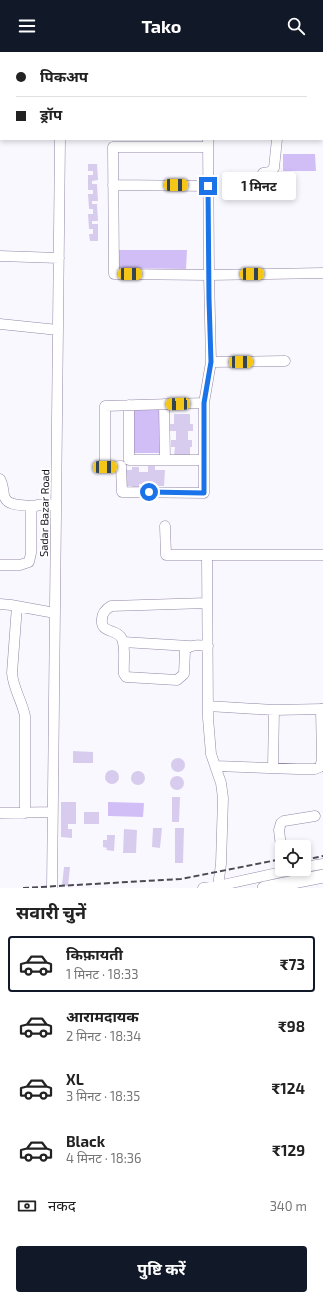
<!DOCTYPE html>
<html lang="hi">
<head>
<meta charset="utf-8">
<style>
  body { margin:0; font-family:"Exo 2","Noto Sans Devanagari",sans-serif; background:#f6f6f6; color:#222; height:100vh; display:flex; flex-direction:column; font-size:15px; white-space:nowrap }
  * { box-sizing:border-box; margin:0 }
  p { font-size:13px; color:#767676 }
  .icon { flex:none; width:22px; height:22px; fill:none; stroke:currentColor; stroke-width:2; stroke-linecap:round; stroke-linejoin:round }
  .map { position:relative; height:836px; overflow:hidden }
  .panel { display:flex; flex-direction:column; background:#fff; flex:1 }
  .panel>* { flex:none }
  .top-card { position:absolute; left:0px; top:0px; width:323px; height:88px; box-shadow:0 2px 6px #0003; display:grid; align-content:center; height:88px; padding:0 16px; background:#fff }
  .fabs { position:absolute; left:275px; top:788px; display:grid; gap:8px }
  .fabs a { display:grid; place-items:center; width:36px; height:36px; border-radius:4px; background:#fff; box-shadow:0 2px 6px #0003; font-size:20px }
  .end { position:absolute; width:18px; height:18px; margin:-9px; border:5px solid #1a73e8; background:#fff; box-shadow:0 0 0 2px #fff }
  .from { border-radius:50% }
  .bubble { position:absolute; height:28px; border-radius:4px; background:#fff; box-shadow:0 2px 6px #0003; font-size:13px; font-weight:700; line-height:28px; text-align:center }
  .car { position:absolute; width:12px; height:24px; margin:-12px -6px; border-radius:5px; box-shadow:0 0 3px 1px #0007; background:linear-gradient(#f5c518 24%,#345 0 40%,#f5c518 0 76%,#345 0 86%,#f5c518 0) }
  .top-card b { display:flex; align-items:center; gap:14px; height:38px; font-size:15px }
  .top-card b+b { border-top:1px solid #e0e0e0 }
  .top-card i { width:10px; height:10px; background:#222 }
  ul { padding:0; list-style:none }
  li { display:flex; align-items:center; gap:12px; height:56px; margin:0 8px 6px; padding:0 8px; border:2px solid transparent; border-radius:4px }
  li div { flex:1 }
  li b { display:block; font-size:15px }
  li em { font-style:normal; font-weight:700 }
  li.on { border-color:#111827 }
  li>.icon { width:36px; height:36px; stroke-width:1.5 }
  h2 { padding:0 16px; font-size:18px; line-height:48px }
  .pay { display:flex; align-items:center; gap:10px; height:44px; padding:0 16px; font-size:15px }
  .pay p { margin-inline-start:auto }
  .primary-button { display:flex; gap:8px; margin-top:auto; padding:8px 16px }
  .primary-button a { flex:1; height:46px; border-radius:4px; background:#111827; color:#fff; font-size:16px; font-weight:700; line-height:46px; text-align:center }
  header { display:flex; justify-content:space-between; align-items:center; height:52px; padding:0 16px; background:#111827; color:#fff; font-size:18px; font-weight:700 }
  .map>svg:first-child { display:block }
  .green { fill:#d2bef6 }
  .building { fill:#d7cced }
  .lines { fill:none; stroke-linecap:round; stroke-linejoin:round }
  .minor-casing { stroke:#9287a6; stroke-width:11 }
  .major-casing { stroke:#9287a6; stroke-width:14 }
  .minor { stroke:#fff; stroke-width:10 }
  .major { stroke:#fff; stroke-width:13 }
  .rail { stroke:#4c4953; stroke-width:2; stroke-dasharray:6 3; stroke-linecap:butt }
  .route { stroke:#1a73e8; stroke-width:5 }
  .labels { text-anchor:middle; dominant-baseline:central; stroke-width:3.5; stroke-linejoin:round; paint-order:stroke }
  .street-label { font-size:11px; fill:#17131e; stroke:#fff }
</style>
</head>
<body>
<header><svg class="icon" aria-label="menu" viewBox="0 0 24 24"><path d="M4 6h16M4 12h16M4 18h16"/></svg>Tako<svg class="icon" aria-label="search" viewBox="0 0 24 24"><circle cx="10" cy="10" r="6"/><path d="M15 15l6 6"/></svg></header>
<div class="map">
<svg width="323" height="836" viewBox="0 0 323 836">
  <rect width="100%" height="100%" fill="#faf8ff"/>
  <path class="green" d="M283,102H315L316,119H283Z
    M117,198H187L186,217L118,216Z
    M160,357V401H134V358Z
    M108,750L144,751L143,765L108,764Z"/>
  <path class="building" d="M88,112H97L98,128L92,129V132H97L98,149H92V152H97L98,169H92V172H98V189H90L89,182H93V177H89L88,162H93V157H89L88,142H93V138H88V123H93V119H88Z
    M174,362H190V372H193V379H188V388H192V395H190V403H174L175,395H171V388H176V379H170V372H174Z
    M148,414H155V418H165L164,434H155V437H148V432H139V436H132V434H123V418H132V415H139V420H148Z
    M73,699L93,700V711H73Z
    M171 713a7 7 0 1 1 14 0a7 7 0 1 1-14 0Z
    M105 725a7 7 0 1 1 14 0a7 7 0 1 1-14 0Z
    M131 726a7 7 0 1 1 14 0a7 7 0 1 1-14 0Z
    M170 731a7 7 0 1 1 14 0a7 7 0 1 1-14 0Z
    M172,745H180L179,770H172Z
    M61,750H76V772H68V777H72V786L61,785Z
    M84,760H99V772H84Z
    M153,776H162L160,796L152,795Z
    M175,776H184L183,811H175Z
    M124,777L137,778L136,801H123Z
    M107,783H115L114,799L106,798L107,796L103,795V788H107Z
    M64,815H70L68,834L62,833Z"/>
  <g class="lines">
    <g class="minor-casing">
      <path id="minor" d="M61,1V0
        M208,1V0
        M282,1V0
        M322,74H323
        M208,95H113L114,222L209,223L323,221
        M263,121L270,120L274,116L277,87
        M113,133L208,134
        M0,204L59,206
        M0,272L58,278
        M211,310L285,309
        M204,351L105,354V415L121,414L122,440L204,441V351L211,310L209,223L208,87
        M164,352L165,408
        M129,353V408H204
        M0,427C3,432 3,437 4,443C6,455 24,453 34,454
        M165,474L166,503H323
        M207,503L208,666L211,702L221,731L223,746L221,812L218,834
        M0,513H20L29,510L31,501V457L37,453H56
        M207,551L111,554C106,557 102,561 102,567C100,582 117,576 122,587C126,597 123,611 124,622L126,625L177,628L184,622L185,598C191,592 199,593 208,594
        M0,552L11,553L55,561
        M17,554L12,621C13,636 22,649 25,664V761
        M123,590L189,594
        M208,654L274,658L323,657
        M216,714L297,717H315L320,715L322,708L321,657
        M273,716L274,658
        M0,761L53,760
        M282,803L279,778L281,771L284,769L315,764
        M304,815L323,812
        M52,836L60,87
        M203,836L218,834L295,817"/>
    </g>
    <g class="major-casing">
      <path id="major" d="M264,836L323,824"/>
    </g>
    <use href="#minor" class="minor"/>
    <use href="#major" class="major"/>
    <path class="rail" d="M304,808L323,804
      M23,836L181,827L282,807"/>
  </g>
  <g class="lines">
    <path class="route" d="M149,440L204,441V351L211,310L209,247L208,134"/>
  </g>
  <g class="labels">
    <g class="street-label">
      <text transform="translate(44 461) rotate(-89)">Sadar Bazar Road</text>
    </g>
  </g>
</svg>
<div class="fabs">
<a><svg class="icon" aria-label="locate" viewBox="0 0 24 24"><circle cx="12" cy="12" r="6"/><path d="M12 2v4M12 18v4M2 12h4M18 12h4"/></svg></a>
</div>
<i class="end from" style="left:149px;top:440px"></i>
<i class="end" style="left:208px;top:134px"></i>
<div class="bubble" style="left:222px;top:120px;width:74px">1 मिनट</div>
<i class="car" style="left:176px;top:133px;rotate:90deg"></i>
<i class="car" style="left:130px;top:222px;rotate:90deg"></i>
<i class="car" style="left:252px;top:222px;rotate:89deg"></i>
<i class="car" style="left:241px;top:310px;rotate:89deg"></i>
<i class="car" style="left:178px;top:352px;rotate:268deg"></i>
<i class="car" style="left:105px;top:415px;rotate:89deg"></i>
<div class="top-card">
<b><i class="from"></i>पिकअप</b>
<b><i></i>ड्रॉप</b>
</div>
</div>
<section class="panel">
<h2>सवारी चुनें</h2>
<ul>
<li class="on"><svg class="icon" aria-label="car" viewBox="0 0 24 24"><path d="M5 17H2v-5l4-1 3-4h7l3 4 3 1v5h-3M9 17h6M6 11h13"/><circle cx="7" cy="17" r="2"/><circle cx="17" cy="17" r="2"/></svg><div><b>किफ़ायती</b><p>1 मिनट · 18:33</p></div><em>₹73</em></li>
<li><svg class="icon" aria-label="car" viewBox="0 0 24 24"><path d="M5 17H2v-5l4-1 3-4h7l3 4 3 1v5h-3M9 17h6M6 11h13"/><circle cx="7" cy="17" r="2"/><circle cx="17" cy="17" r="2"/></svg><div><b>आरामदायक</b><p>2 मिनट · 18:34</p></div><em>₹98</em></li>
<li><svg class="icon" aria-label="car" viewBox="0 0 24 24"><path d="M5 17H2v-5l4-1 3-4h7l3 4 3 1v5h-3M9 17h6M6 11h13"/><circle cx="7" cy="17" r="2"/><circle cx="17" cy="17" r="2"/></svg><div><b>XL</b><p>3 मिनट · 18:35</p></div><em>₹124</em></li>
<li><svg class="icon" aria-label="car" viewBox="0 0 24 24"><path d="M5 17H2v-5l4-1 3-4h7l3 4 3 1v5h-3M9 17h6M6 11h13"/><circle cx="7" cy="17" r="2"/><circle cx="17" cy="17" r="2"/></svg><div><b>Black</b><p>4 मिनट · 18:36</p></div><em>₹129</em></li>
</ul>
<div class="pay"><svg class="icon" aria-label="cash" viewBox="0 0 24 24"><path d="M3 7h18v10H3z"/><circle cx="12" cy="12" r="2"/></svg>नकद<p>340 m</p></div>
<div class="primary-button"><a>पुष्टि करें</a></div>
</section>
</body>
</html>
